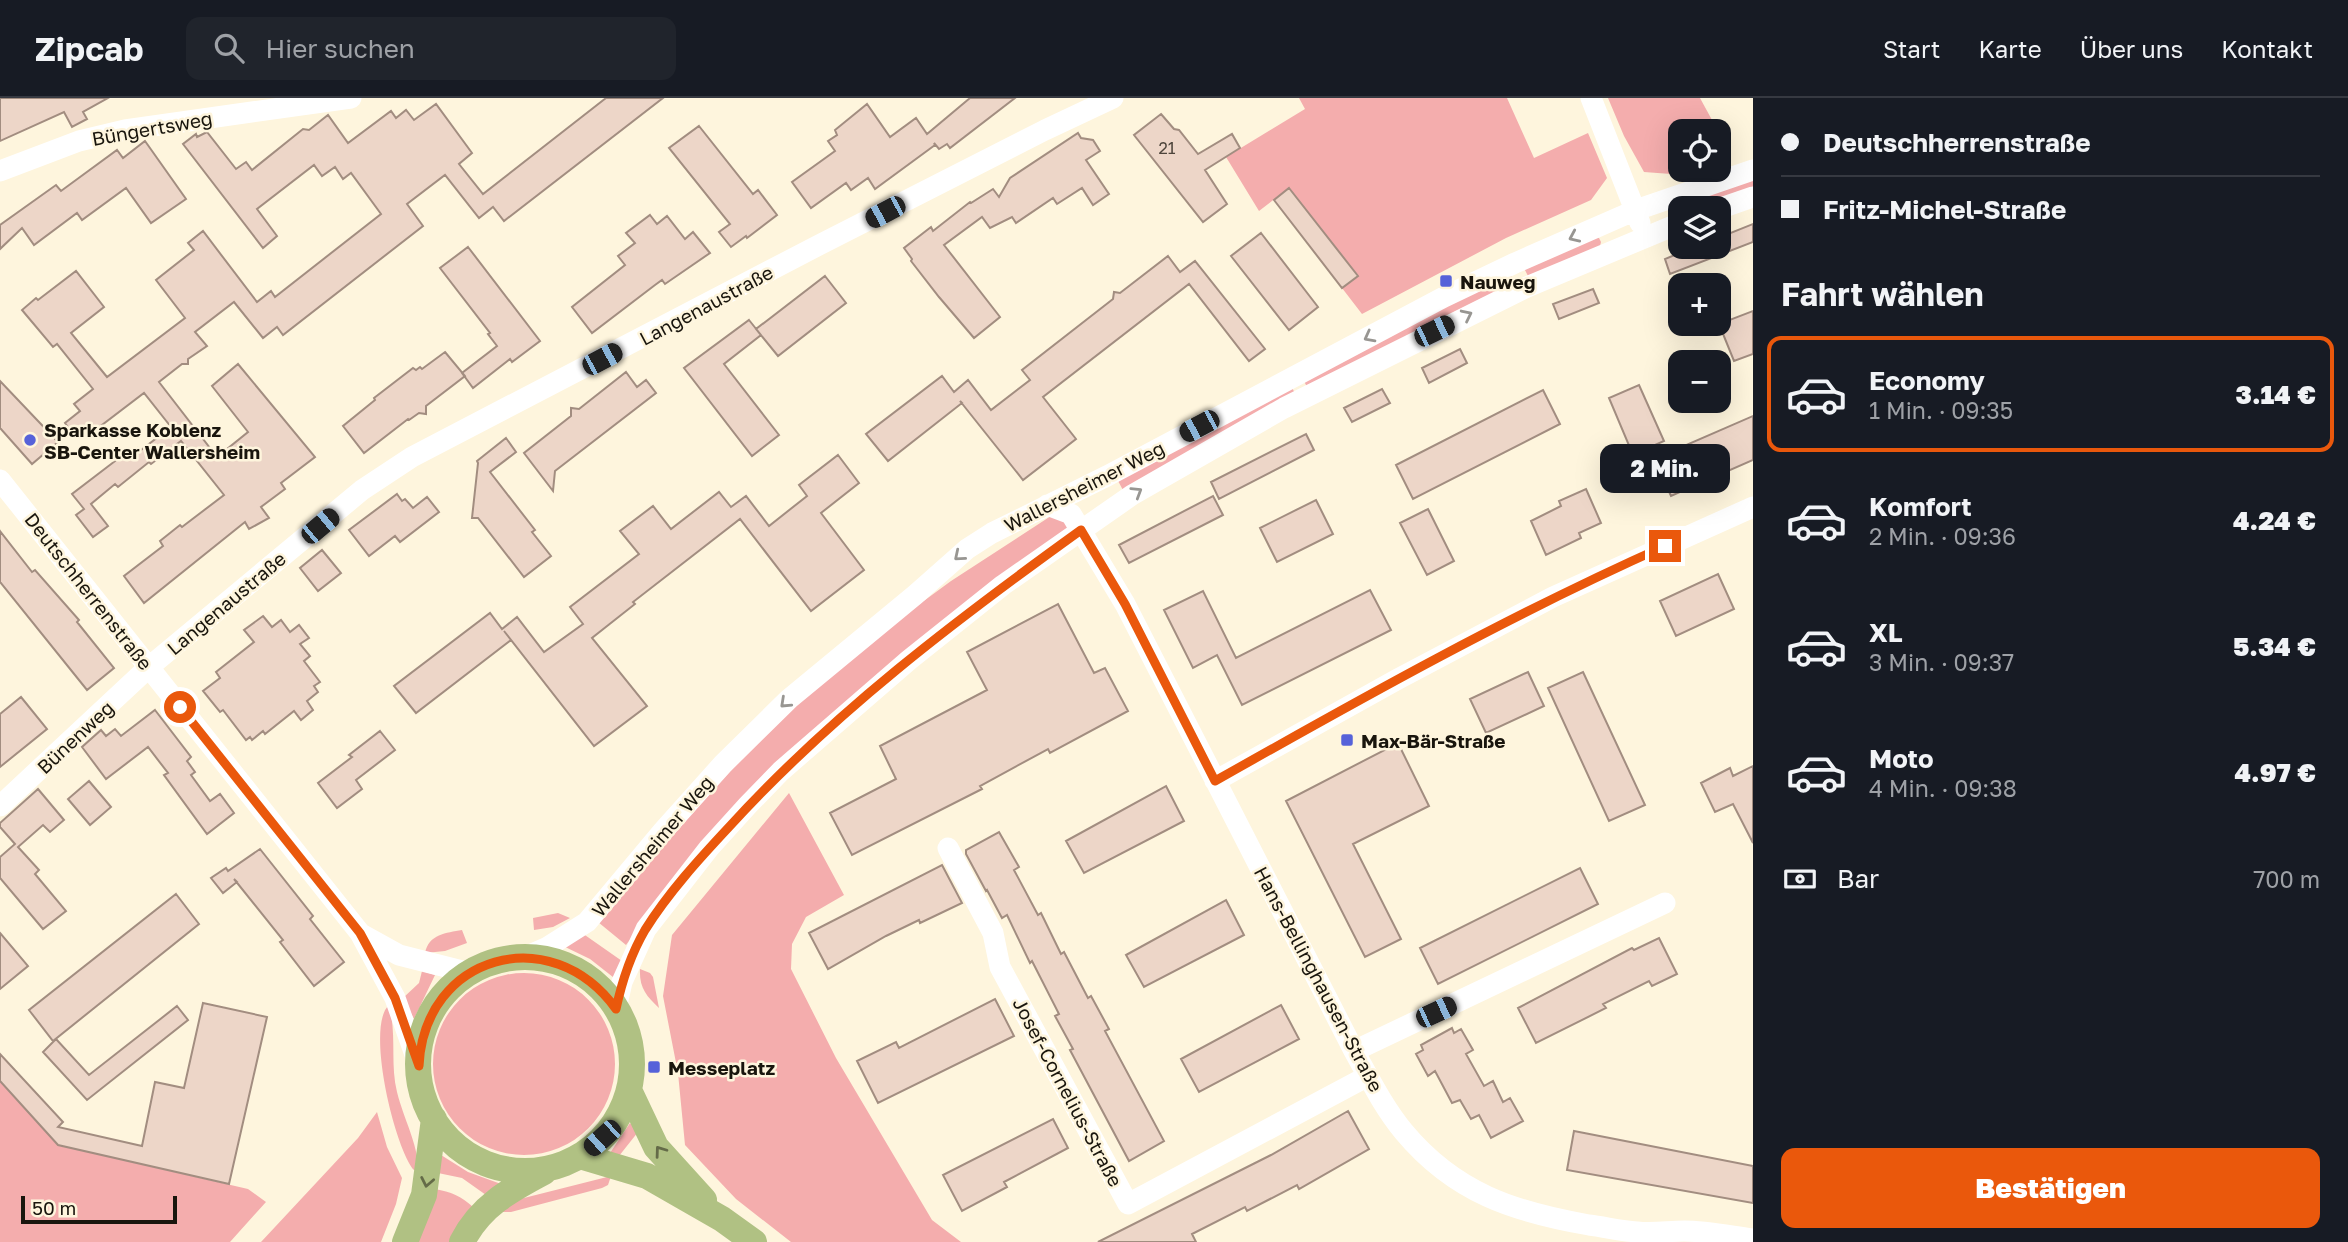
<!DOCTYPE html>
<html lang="de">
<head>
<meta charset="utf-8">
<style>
  body { margin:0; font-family:"Golos Text",sans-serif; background:#20242c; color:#f1f3f6; height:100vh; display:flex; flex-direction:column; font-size:26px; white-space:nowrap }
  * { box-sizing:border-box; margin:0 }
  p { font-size:23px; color:#9ea1a6 }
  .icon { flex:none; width:38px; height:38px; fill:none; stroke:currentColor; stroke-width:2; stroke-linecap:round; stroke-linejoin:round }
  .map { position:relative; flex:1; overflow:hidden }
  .sheet { display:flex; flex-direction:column; background:#171b24; width:595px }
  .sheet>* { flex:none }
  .hud { display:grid; align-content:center; height:154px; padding:0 28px; background:#171b24 }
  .controls { position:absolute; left:1668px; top:21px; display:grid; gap:14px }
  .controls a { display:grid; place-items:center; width:63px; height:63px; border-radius:14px; background:#171b24; box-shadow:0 7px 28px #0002; font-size:35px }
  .scale { position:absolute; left:21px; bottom:18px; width:156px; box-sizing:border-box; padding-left:7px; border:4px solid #19150d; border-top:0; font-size:19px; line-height:24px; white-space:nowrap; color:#19150d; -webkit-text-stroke:5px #fef5dd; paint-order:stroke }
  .end { position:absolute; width:32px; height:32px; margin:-16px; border:9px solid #ea580c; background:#fff; box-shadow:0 0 0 4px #fff }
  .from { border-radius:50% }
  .bubble { position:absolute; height:49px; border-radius:14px; background:#171b24; box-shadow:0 7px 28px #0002; font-size:23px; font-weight:800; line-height:49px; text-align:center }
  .car { position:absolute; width:21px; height:42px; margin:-21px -10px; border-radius:9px; box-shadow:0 0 5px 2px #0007; background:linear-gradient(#222 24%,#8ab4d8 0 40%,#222 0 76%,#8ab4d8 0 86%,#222 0) }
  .hud b { display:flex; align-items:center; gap:24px; height:66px; font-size:26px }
  .hud b+b { border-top:2px solid #363941 }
  .hud i { width:18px; height:18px; background:#f1f3f6 }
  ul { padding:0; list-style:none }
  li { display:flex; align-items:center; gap:21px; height:116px; margin:0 14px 10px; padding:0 14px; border:4px solid transparent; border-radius:14px }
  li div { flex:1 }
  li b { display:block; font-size:26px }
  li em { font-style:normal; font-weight:800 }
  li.selected { border-color:#ea580c }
  li>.icon { width:63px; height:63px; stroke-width:1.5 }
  h2 { padding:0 28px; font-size:32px; line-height:84px }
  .pay { display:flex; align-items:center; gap:18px; height:77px; padding:0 28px; font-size:26px }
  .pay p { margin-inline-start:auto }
  .button { display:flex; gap:14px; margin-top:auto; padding:14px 28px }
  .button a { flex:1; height:80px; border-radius:14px; background:#ea580c; color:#fff; font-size:28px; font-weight:800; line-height:80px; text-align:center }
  header { display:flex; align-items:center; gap:42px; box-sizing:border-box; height:98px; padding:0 35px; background:#171b24; border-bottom:2px solid #363941 }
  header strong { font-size:33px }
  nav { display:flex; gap:38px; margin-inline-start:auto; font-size:24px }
  .search { width:490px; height:63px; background:#20242c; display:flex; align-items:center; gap:18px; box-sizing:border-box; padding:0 24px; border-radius:14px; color:#9ea1a6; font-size:26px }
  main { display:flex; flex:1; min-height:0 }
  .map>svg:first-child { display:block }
  .green { fill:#f4adad }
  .building { fill:#edd6c8; stroke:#a28d80; stroke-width:2 }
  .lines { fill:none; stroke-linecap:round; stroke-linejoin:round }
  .minor { stroke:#fff; stroke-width:21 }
  .major { stroke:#b0c183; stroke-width:26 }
  .oneway { stroke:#989692 }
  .oneway2 { stroke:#646b48 }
  .route { stroke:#ea580c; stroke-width:9 }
  .poi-dot { fill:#5662d9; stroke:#fef5dd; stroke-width:2.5 }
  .labels { text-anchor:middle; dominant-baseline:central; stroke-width:5; stroke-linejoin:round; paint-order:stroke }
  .number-label { font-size:16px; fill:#4e453c }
  .street-label { font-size:19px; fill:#19150d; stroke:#fef5dd }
  .poi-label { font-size:19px; font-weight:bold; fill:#19150d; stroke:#fef5dd; text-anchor:start }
</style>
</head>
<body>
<header>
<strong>Zipcab</strong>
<div class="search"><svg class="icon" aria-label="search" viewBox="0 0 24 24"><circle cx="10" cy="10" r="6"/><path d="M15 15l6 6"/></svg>Hier suchen</div>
<nav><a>Start</a><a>Karte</a><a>Über uns</a><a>Kontakt</a></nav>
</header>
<main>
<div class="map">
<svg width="1753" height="1144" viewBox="0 0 1753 1144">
  <rect width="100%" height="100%" fill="#fef5dd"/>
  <path class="green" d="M1299,0H1507L1534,60L1588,35L1607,80L1591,102L1506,140L1362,216L1342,190L1289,90L1259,113L1226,59L1305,11Z
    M1608,0H1700L1718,33H1680V72H1684L1671,76L1644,74L1624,38Z
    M1753,81V92L1699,110H1690L1688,105L1691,101Z
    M1594,139L1599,140L1601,144L1600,148L1529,180L1524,170Z
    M1510,176L1516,186L1308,291L1303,281Z
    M1291,287L1296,298L1124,394L1117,381Z
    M1054,416L1070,429L949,521L667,791L626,847L598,824L677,730L797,602L876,538L951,483Z
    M789,695L844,797L806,819L792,846L791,871L836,960L932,1122L961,1144H791L736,1101L685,1047L678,975L663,898L672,837Z
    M558,815L570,820L553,829L534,832L533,820Z
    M462,832L467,845L445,853L425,855C429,836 446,835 462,832Z
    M582,835L622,863L618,883L590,861L559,846Z
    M640,871L650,875L653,879L659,910C646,898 639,889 640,871Z
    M422,873L435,877L414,921L403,900L419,885Z
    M433 966a91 91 0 1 1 182 0a91 91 0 1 1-182 0Z
    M389,907C397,938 390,965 397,994C404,1022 417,1043 419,1073L414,1072C395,1051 365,928 389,907Z
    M0,983L58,1047L248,1091L266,1104L230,1144H0Z
    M377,1014L387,1049L402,1080L396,1106L381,1144H261L358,1040Z
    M630,1025L638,1034L619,1058L610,1055Z
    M441,1057L468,1074L501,1086L486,1097L462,1080L438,1075Z
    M611,1078L608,1087L602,1090L511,1114H501L516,1102Z
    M435,1091C451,1094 461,1098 473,1109L453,1144H415Z"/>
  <path class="building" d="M0,0H108L83,14L87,21L72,29L64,14L0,43Z
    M606,0H663L504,123L493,109L479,120L445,77L407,106L423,128L283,237L277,229L263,240L234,204L195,234L207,248L188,261V266H182L159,284L217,359L248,334L212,288L238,266L315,359L281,385L285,391L261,409L269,420L249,431L245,424L144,505L124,478L163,448L160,443L180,427L182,429L224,397L181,343L151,366L149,364L118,389L115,386L91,406L108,428L93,439L76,417L84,411L72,396L119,360L124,361L138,350L141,352L171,329L144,295L94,333L90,327L75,339L65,325L80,313L74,306L93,291L57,246L53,249L22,212L36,200L38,202L76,173L104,209L71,235L107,279L185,220L156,182L194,152L188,145L203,133L257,204L271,193L275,199L381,116L351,75L343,81L335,69L322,78L314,67L257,111L277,138L263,150L183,46L196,36L197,39L207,34L236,71L246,64L252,72L303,31L309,32L328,17L348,45L391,13L396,20L406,12L414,22L436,6L472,55L459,66L483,96Z
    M970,0H1015L950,50L947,46L939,51L934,45L935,47L875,91L868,80L851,92L846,85L811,110L792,84L835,53L828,43L837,37L835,32L867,6L890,39L916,20L927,36Z
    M1161,16L1174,31L1179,32L1198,56L1232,36L1240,50L1205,72L1227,106L1203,124L1134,37Z
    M699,28L753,96L758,92L777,117L747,140L746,138L731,149L719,134L730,126L669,50Z
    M1078,35L1081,40L1093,42L1100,53L1086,62L1109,96L1093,107L1082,90L1057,106L1053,100L1016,125L1012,119L990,130L982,119L944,147L1000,219L974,240L939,199L911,163L912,161L904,150L931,129L933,133L970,104L971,105L993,91L999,99L1010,80Z
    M145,43L186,101L151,125L126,90L82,122L77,115L34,147L22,130L0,151V127L56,87L61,93L117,52L123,60Z
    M1289,90L1358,178L1342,190L1274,102Z
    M650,117L657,126L667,118L685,141L693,134L710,155L665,186L662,182L655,187L592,235L572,209L625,167L618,158L635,145L626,135Z
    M1753,126V144L1670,176L1665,161L1694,149H1722L1718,140Z
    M1261,135L1318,209L1289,232L1231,158Z
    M468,149L540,243L512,264L510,261L473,290L462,275L497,248L488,236L490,235L440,170Z
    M1168,158L1180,174L1195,163L1265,251L1249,263L1189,186L1043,299L1076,341L1023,382L960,303L962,305L888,363L866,336L942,278L954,294L968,282L991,312L1030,282L1022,272L1113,201L1114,194L1120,195Z
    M825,178L846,205L778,258L756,231Z
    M1593,191L1599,205L1559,221L1553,206Z
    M1753,213V256L1734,263L1719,226Z
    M749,222L761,237L724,266L779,337L752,358L684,270Z
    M1460,251L1467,265L1429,285L1422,270Z
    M445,254L465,278L426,308V316L419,315L409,322L408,321L364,355L343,328L375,302L374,300L413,270L416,272L420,269L422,271Z
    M626,274L637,289L646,282L656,295L555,373L553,393L524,355L571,318V310L579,311Z
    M0,283L58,344L32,366L0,330Z
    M1639,287L1664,343L1633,357L1609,300Z
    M1382,291L1390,305L1352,324L1344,310Z
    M1543,292L1560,326L1413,401L1396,367Z
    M1753,318V362L1671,398L1654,361Z
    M1306,336L1314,352L1219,401L1211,384Z
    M506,340L516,354L490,374L535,432L532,434L551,458L524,479L478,420H472L478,365L477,363Z
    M838,357L859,385L821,415L864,472L811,513L740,421L633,504L635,506L592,540L647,608L594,648L504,533L511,542L416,615L394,588L490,515L502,531L517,519L544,554L583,526L570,509L639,456L620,433L653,408L671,431L719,394L731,409L746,398L769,428L807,398L799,387Z
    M1586,391L1601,425L1579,435L1581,440L1546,457L1531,423L1561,408L1559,403Z
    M397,396L402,403L405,401L413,410L427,399L439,414L400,444L395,438L369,458L349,432Z
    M1213,398L1223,417L1129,465L1119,447Z
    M1316,402L1333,436L1277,464L1260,430Z
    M1428,411L1454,463L1427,477L1400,425Z
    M0,433L32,474L35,472L79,522L77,524L114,570L87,592L0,484Z
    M322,452L341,475L318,493L300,470Z
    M1718,476L1734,511L1676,538L1660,503Z
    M1370,492L1391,532L1242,607L1217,557L1193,570L1164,512L1203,493L1236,560Z
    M1058,506L1094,575L1105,570L1128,613L1050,655L1048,651L980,688L982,691L852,757L830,715L896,681L880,648L987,592L967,554Z
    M263,518L272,529L281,522L290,534L299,527L309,540L300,546L310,558L304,563L320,584L314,588L318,594L307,603L313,612L301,622L294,613L265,636L263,633L252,642L250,639L246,642L223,612L220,614L203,593L220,580L216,574L254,544L244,532Z
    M1528,574L1544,608L1486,635L1470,601Z
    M1583,574L1645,707L1609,723L1548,590Z
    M21,599L47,631L0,669V616Z
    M155,612L191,659L187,663L195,674L191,677L210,703L220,696L234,715L207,736L164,677L168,675L148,649L106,681L82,649L101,632L106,638L115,631L121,638Z
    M380,633L395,652L356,682L362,691L337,710L318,685L352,659L349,657Z
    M1398,645L1429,708L1353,746L1401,841L1365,859L1286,703Z
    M1753,668V745L1733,706L1715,714L1701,685L1730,670L1733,678Z
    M89,683L111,709L90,727L68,701Z
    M1166,688L1184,723L1084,775L1066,743Z
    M38,691L64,722L50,734L43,727L18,749L39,772L35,776L66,813L43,831L0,780V759L15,746L0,729V725Z
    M999,734L1019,769L1014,772L1038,817L1041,815L1061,856L1064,854L1088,900L1091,898L1109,931L1105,933L1164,1043L1129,1063L1070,952L1073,951L1055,918L1059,916L1032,863L1030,865L1007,817L1002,820L987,792L986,793L966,756V752Z
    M260,751L313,818L310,821L344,864L314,888L280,844L283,842L234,781L237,784L223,795L211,780L226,770L228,773Z
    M942,767L962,805L920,825L919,822L886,838L828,871L809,835Z
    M1580,770L1598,806L1438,886L1420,850Z
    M176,796L199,826L53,943L29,912Z
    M1226,802L1244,837L1144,889L1126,857Z
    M0,835L28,868L0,891Z
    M1659,840L1677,876L1652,888L1649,883L1603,906L1606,910L1536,945L1518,910L1632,850L1634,852Z
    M995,901L1014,938L878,1005L857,963L896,944L899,950Z
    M203,905L267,919L229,1086L58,1047L0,983V956L63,1024L58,1029L142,1048L155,984L184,990Z
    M1281,907L1299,941L1199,994L1181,961Z
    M177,908L188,922L87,1002L43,954L56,941L89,977Z
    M1452,930L1454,935L1461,931L1473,952L1466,956L1484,988L1493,983L1503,1004L1510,1000L1523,1023L1491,1040L1479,1017L1471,1021L1460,1002L1452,1005L1435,973L1428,978L1416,956L1423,952L1421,947Z
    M1348,1013L1369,1051L1299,1091L1297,1087L1247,1113L1245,1109L1192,1136L1196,1144H1098L1271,1057Z
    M1053,1021L1068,1050L1004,1084L1007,1089L962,1113L943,1077Z
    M1574,1033L1753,1068V1105L1567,1072Z"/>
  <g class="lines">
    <path class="minor" d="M1591,0L1640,125
      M0,73L79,43L125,32L351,0
      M1718,111L1753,99
      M0,382L360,835L395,900L419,968
      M1047,407L1071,416L1125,506L1354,953C1369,980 1384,1010 1404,1034C1455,1095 1514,1114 1589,1127C1605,1129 1621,1133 1637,1134C1653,1136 1669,1133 1684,1133C1707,1133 1730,1138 1753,1141
      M1215,683L1398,581L1553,499L1753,409
      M0,708L149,569L362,392L412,359L819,147L1045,32L1113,0
      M948,750L993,835L1000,869L1128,1106L1368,978
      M361,836L399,857L470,875
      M523,860L546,850L587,824L663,733L723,666L789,601L915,497L967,451L992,435L1107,378L1444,199L1515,165L1636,112L1753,72
      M616,911L622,884L646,831L709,750L748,707L781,673L909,562L1003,487L1132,397L1284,310L1527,189L1680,125
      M1354,953L1665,805"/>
    <path class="major" d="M418 966a107 107 0 1 1 214 0a107 107 0 1 1-214 0Z
      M629,992L656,1049L704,1102
      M580,1058L647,1078L722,1121L754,1144
      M405,1144L424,1097L434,1021
      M462,1144C480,1108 510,1092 544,1074"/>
  </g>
  <defs><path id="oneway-chevron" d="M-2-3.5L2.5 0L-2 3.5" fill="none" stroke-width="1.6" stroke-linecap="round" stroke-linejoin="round" transform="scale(1.75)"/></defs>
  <g class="oneway">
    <use href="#oneway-chevron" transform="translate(1574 139) rotate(156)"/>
    <use href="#oneway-chevron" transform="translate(1467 217) rotate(-26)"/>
    <use href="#oneway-chevron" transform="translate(1369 239) rotate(152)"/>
    <use href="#oneway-chevron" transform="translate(1137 394) rotate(-32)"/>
    <use href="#oneway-chevron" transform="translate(959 458) rotate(140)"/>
    <use href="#oneway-chevron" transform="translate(785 605) rotate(137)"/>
  </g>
  <g class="oneway2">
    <use href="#oneway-chevron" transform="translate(660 1053) rotate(-126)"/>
    <use href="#oneway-chevron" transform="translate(427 1084) rotate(101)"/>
  </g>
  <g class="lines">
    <path class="route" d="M180,609L360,835L395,900L419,968C424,857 551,821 616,911C622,883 631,856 645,832C668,795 700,760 729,729C833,615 956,522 1081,432L1125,506L1215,683C1362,600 1510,517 1665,448"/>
  </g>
  <g class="poi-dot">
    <rect x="1439" y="176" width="14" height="14" rx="3.5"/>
    <circle cx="30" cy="342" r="7"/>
    <rect x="1340" y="635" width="14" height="14" rx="3.5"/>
    <rect x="647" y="962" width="14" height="14" rx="3.5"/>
  </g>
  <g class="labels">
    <g class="number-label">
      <text x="1167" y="50">21</text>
    </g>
    <g class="street-label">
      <text transform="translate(152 30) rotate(-10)">Büngertsweg</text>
      <text transform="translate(706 207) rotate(-28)">Langenaustraße</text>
      <text transform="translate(1084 388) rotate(-27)">Wallersheimer Weg</text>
      <text transform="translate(89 493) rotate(52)">Deutschherrenstraße</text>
      <text transform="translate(226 505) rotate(-40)">Langenaustraße</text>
      <text transform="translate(75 639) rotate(-43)">Bünenweg</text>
      <text transform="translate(652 748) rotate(-50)">Wallersheimer Weg</text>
      <text transform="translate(1319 881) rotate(62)">Hans-Bellinghausen-Straße</text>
      <text transform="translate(1068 994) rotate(62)">Josef-Cornelius-Straße</text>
    </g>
    <g class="poi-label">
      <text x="1460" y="183">Nauweg</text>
      <text x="44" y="331">Sparkasse Koblenz<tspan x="44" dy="22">SB-Center Wallersheim</tspan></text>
      <text x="1361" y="642">Max-Bär-Straße</text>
      <text x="668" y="969">Messeplatz</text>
    </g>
  </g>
</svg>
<div class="controls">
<a><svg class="icon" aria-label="locate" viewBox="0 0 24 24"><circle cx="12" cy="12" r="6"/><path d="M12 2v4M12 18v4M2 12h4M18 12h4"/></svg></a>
<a><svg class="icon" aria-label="layers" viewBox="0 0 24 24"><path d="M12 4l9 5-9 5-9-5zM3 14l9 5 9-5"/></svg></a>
<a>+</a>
<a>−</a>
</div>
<div class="scale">50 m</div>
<i class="end from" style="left:180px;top:609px"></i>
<i class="end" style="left:1665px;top:448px"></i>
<div class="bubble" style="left:1600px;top:346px;width:130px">2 Min.</div>
<i class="car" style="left:885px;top:114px;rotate:242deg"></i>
<i class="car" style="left:1434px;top:233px;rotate:64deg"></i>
<i class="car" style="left:602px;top:261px;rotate:62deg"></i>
<i class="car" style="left:1199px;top:328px;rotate:242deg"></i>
<i class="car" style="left:320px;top:428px;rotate:50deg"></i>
<i class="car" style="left:1436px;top:914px;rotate:65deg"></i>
<i class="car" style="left:602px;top:1040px;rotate:228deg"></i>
</div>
<section class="sheet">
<div class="hud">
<b><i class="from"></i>Deutschherrenstraße</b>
<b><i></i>Fritz-Michel-Straße</b>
</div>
<h2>Fahrt wählen</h2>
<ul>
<li class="selected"><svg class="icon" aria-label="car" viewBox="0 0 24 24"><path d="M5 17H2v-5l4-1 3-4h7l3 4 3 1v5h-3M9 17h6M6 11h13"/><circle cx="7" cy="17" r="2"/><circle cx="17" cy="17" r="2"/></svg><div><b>Economy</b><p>1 Min. · 09:35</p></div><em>3.14 €</em></li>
<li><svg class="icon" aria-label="car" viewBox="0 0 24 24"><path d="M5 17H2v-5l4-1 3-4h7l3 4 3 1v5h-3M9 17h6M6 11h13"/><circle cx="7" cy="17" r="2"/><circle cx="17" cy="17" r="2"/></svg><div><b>Komfort</b><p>2 Min. · 09:36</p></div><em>4.24 €</em></li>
<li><svg class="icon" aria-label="car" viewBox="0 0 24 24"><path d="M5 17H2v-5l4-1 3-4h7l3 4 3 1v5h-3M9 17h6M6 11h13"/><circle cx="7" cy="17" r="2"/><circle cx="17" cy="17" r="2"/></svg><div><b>XL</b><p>3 Min. · 09:37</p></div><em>5.34 €</em></li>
<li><svg class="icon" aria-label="car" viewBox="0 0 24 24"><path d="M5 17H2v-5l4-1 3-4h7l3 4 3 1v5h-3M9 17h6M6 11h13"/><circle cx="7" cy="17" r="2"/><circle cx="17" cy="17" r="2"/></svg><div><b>Moto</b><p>4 Min. · 09:38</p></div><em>4.97 €</em></li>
</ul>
<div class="pay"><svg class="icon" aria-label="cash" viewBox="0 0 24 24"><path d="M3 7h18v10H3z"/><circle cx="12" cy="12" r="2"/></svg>Bar<p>700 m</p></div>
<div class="button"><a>Bestätigen</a></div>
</section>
</main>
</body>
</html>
